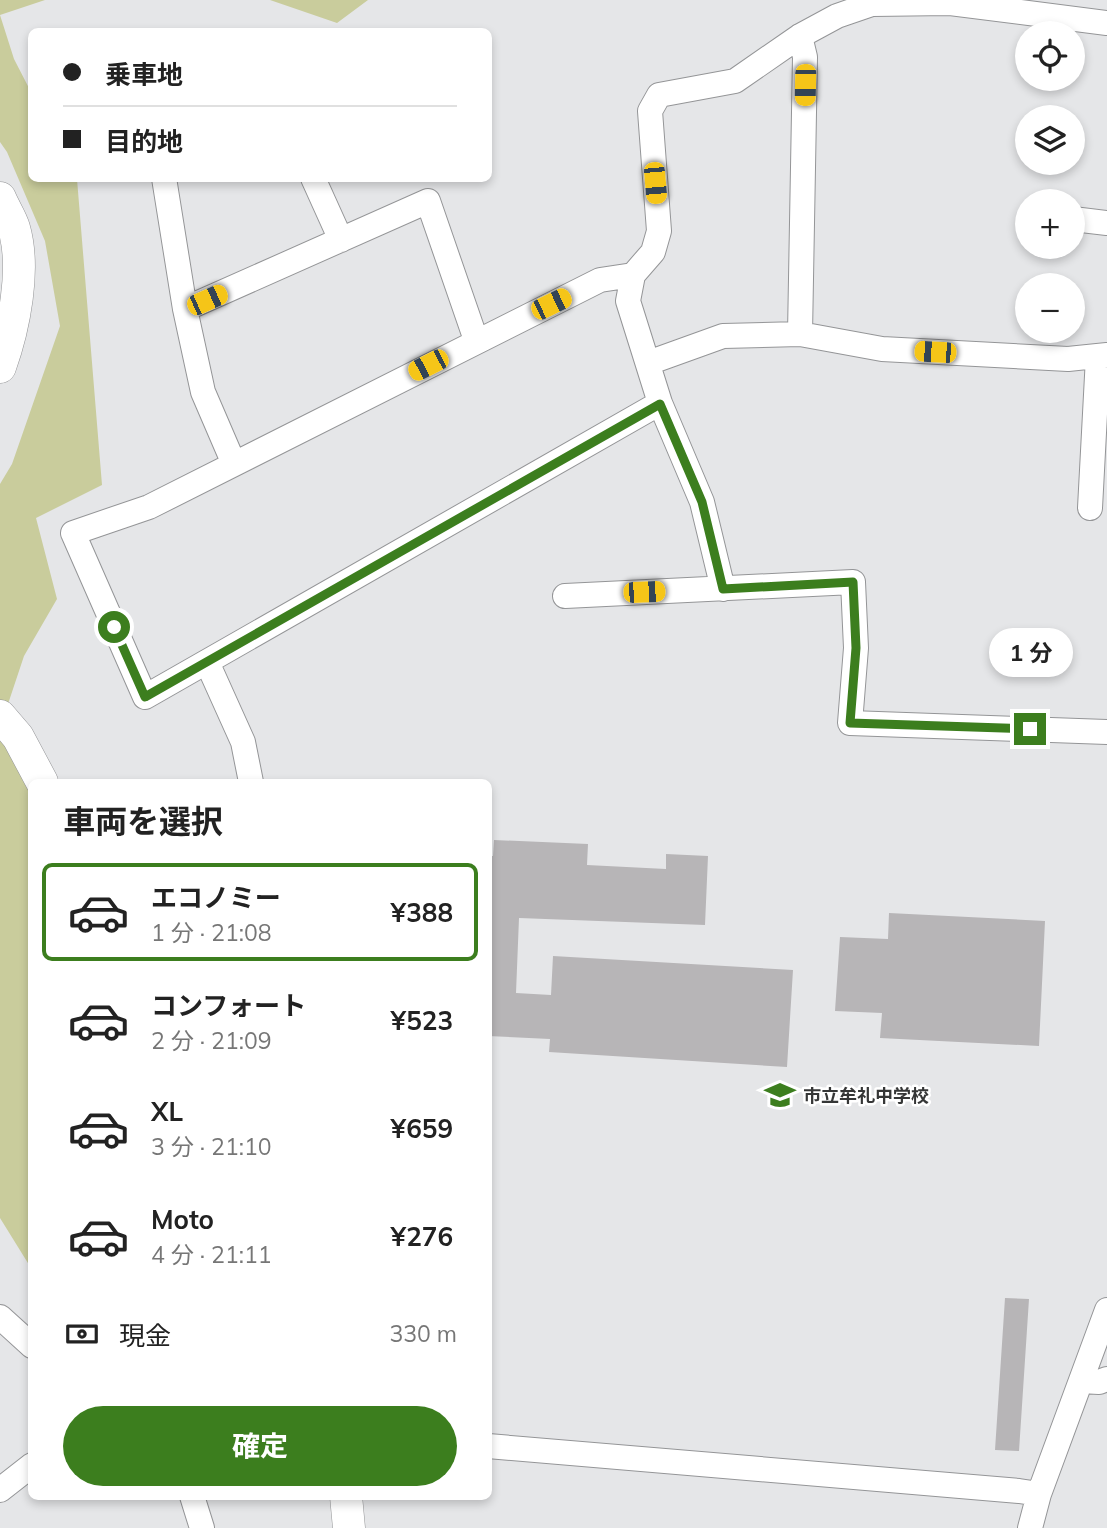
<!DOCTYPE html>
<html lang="ja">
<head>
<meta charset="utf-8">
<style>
  body { margin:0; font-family:Mulish,"Noto Sans JP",sans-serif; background:#f6f6f6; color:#222; height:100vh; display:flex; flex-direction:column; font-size:26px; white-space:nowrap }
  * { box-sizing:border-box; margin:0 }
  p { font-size:23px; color:#767676 }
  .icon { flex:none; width:38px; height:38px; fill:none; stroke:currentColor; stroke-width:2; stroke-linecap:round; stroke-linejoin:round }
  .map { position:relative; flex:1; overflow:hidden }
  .drawer { position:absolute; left:28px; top:779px; width:464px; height:721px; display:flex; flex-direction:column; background:#fff; border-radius:10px; box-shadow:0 4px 10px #0003 }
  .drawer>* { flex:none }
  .guide { position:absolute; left:28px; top:28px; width:464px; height:154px; border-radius:10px; box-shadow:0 4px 10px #0003; display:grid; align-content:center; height:154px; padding:0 35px; background:#fff }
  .controls { position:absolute; left:1015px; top:21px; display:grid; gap:14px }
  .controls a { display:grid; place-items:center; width:70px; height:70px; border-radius:50%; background:#fff; box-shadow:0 4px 10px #0003; font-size:35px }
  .end { position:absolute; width:32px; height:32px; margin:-16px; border:9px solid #3c7e1e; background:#fff; box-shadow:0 0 0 4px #fff }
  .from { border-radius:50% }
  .bubble { position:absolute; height:49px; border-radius:24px; background:#fff; box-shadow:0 4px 10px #0003; font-size:23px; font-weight:700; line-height:49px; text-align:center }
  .car { position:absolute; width:21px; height:42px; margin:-21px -10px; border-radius:9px; box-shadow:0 0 5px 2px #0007; background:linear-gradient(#f5c518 24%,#345 0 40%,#f5c518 0 76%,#345 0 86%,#f5c518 0) }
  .guide b { display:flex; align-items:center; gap:24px; height:66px; font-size:26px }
  .guide b+b { border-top:2px solid #e0e0e0 }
  .guide i { width:18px; height:18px; background:#222 }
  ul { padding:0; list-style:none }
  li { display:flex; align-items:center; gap:21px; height:98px; margin:0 14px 10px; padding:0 21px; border:4px solid transparent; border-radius:10px }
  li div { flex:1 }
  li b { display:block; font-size:26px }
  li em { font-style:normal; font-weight:700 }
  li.active { border-color:#3c7e1e }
  li>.icon { width:63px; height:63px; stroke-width:1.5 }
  h2 { padding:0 35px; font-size:32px; line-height:84px }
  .pay { display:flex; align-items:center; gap:18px; height:77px; padding:0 35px; font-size:26px }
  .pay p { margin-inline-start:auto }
  .primary-button { display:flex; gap:14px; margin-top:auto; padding:14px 35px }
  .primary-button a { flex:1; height:80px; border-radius:42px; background:#3c7e1e; color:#fff; font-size:28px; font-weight:700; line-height:80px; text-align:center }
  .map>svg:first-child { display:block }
  .green { fill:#c9cc9c }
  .building { fill:#b7b5b7 }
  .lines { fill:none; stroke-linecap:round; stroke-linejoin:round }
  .minor-casing { stroke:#949597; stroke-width:26 }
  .tertiary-casing { stroke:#949597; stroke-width:33 }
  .minor { stroke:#fff; stroke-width:24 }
  .tertiary { stroke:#fff; stroke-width:32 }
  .route { stroke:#3c7e1e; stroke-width:9 }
  .labels { text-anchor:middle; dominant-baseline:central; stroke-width:5; stroke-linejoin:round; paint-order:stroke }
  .poi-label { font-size:18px; font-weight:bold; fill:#353636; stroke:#fff; text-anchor:start }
</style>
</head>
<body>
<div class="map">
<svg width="1107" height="1528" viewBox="0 0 1107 1528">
  <rect width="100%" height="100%" fill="#e5e6e8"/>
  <path class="green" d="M0,0H45L0,15L14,59L31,92L32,178L77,179L102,485L36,518L57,599L24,656L1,725L31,797V1268L0,1218V484L12,464L60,326L45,241L7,152L0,142Z
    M270,0H368L337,23Z"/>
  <path class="building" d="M494,840L588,844L587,865L666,869V854L708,856L705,925L519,918L516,993L551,995L553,956L793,970L787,1067L549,1052L550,1039L488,1036V856H493Z
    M889,913L1045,921L1039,1046L880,1038L882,1013L835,1011L840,937L888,939Z
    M1005,1298L1029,1299L1019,1451L995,1450Z"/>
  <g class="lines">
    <g class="minor-casing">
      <path id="minor" d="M164,178L185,309L203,392L234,464
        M313,178L341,240
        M1073,219L1107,223
        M633,275L600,280L149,507L73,533L145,697L660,403L628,301L633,275L653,252L659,231L650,111L659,95L735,81L800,36L837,16L872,4L950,3L1107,23
        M185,309L428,201L476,340
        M800,334L805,57L800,36
        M648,363L723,336L800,334L882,349L1068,359L1107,355
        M660,403L702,502L723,589
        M1090,508L1098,357
        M565,596L853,582L856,648L850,723L1107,732
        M207,662L243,742L251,782
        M0,1317L32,1346
        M1081,1381L1099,1382L1107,1379
        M488,1446L1019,1491L1039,1494
        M0,1490L32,1465
        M192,1496L202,1528
        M1030,1528L1039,1494L1107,1310"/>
    </g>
    <g class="tertiary-casing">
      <path id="tertiary" d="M0,198C4,208 11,218 14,228C26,269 14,328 0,367
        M0,716L18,737L42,782
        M346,1496L349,1528"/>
    </g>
    <use href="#minor" class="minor"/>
    <use href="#tertiary" class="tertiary"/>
  </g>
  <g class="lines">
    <path class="route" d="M114,627L145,697L660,404L702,502L723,589L853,582L856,648L850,723L1030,729"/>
  </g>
  <defs>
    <g id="school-bare" transform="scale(2.415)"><path d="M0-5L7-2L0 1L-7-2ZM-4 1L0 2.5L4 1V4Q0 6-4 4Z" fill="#3c7e1e" stroke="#fff" stroke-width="2.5" paint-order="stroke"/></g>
  </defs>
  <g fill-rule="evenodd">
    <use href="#school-bare" x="780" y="1095"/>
  </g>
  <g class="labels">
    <g class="poi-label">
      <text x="803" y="1095">市立牟礼中学校</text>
    </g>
  </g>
</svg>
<div class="controls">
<a><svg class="icon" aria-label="locate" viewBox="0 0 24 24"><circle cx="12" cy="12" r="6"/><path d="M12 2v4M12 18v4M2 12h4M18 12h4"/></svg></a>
<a><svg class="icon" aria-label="layers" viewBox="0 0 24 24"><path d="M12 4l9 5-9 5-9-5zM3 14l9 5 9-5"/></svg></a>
<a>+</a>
<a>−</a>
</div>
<i class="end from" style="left:114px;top:627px"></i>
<i class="end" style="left:1030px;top:729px"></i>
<div class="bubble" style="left:989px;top:628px;width:84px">1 分</div>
<i class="car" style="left:805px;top:85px;rotate:181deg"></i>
<i class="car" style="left:655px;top:183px;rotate:175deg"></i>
<i class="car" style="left:207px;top:300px;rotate:66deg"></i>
<i class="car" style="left:551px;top:304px;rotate:64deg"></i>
<i class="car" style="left:935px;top:352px;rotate:273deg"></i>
<i class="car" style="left:428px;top:365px;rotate:243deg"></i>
<i class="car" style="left:644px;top:592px;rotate:88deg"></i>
<div class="guide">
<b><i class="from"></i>乗車地</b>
<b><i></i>目的地</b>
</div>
<section class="drawer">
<h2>車両を選択</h2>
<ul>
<li class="active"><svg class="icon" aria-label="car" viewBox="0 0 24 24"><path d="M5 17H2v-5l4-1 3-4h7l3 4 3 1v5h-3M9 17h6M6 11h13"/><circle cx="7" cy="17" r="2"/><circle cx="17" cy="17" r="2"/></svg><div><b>エコノミー</b><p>1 分 · 21:08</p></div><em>¥388</em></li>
<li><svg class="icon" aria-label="car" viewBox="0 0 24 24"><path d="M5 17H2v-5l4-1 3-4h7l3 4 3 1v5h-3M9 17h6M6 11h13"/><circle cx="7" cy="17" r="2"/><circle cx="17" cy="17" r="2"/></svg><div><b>コンフォート</b><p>2 分 · 21:09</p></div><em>¥523</em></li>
<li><svg class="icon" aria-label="car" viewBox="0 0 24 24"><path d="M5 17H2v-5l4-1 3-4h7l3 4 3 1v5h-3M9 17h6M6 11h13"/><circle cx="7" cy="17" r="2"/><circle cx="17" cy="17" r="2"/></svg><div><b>XL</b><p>3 分 · 21:10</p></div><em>¥659</em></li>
<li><svg class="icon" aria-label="car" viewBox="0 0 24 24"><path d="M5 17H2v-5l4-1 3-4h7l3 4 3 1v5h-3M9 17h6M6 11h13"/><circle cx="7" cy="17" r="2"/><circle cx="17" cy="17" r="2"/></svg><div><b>Moto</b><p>4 分 · 21:11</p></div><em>¥276</em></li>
</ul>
<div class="pay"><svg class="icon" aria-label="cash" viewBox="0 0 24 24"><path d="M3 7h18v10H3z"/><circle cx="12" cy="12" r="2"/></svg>現金<p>330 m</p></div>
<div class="primary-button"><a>確定</a></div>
</section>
</div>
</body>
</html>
